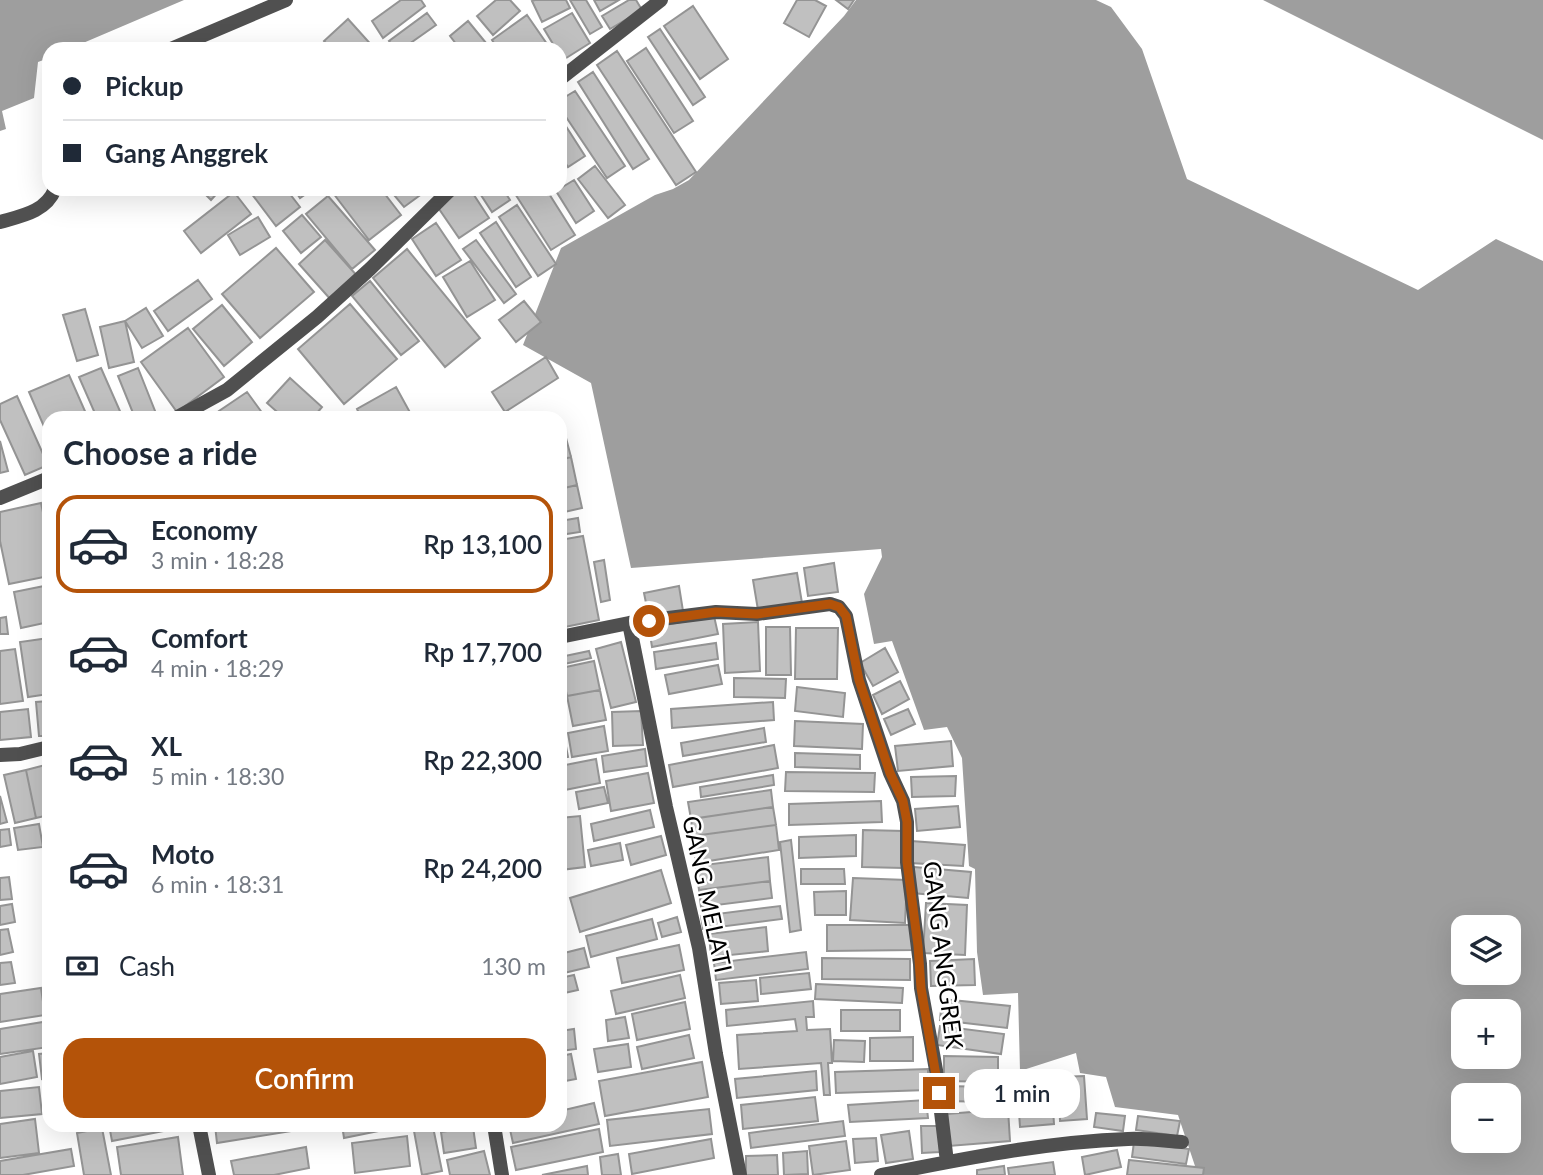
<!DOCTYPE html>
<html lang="en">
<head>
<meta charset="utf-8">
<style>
  body { margin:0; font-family:Lato,sans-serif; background:#f2f2f3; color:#1f2937; height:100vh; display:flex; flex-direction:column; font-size:26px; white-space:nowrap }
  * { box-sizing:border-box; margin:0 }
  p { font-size:23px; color:#747a83 }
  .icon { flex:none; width:38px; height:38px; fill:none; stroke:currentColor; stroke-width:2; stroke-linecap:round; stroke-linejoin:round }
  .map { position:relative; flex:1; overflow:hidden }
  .sheet { position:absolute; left:42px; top:411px; width:525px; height:721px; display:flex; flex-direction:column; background:#fff; border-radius:21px; box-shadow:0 7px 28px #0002 }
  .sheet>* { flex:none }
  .guide { position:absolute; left:42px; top:42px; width:525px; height:154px; border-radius:21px; box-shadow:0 7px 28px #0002; display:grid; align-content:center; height:154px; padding:0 21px; background:#fff }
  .controls { position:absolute; left:1451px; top:915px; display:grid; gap:14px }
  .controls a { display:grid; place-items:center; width:70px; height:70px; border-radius:14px; background:#fff; box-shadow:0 7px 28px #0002; font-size:35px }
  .end { position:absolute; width:32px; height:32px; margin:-16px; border:9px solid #b45309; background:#fff; box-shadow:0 0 0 4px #fff }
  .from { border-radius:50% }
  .bubble { position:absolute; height:49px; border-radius:21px; background:#fff; box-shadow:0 7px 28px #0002; font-size:23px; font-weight:600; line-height:49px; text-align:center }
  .guide b { display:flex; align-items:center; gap:24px; height:66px; font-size:26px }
  .guide b+b { border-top:2px solid #e0e1e3 }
  .guide i { width:18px; height:18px; background:#1f2937 }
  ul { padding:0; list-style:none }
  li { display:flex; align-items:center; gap:21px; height:98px; margin:0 14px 10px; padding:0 7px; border:4px solid transparent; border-radius:21px }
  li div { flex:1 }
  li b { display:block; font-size:26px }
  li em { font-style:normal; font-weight:600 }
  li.selected { border-color:#b45309 }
  li>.icon { width:63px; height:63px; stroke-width:1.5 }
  h2 { padding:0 21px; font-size:32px; line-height:84px }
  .pay { display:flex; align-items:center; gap:18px; height:77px; padding:0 21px; font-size:26px }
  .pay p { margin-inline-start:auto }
  .action { display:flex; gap:14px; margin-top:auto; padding:14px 21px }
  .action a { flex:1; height:80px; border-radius:21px; background:#b45309; color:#fff; font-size:28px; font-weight:600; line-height:80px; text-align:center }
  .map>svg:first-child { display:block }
  .water { fill:#9e9e9e; fill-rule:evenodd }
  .building { fill:#c0c0c0; stroke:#949494; stroke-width:2 }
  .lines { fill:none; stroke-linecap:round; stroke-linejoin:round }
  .minor { stroke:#505050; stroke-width:14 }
  .route { stroke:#b45309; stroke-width:9 }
  .labels { text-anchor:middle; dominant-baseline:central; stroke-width:5; stroke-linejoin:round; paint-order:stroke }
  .street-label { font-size:24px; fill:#000; stroke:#fff }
</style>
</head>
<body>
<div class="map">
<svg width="1543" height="1175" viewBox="0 0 1543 1175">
  <rect width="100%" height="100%" fill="#fff"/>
  <path class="water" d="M0,0H184L69,49H49V58L38,62L34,98L2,111L6,129L0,131Z
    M856,0H1096L1111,7L1142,49L1187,179L1418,290L1496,239L1543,261V1175H1198L1178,1115L1115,1107L1106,1077L1080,1073L1076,1053L1020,1071L1018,993L983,995L977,952L975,869L969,866L962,758L947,727L924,730L892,641L874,644L864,594L882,557L881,549L631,568L591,383L523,345L561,248L655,195L673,189L689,180L844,16ZM1463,928H1508V973H1463ZM1463,1012H1508V1057H1463ZM1463,1096H1508V1141H1463Z
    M1263,0H1543V140Z"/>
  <path class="building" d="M401,0H421L425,6L383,38L372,21Z
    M496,0H510L520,11L493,35L477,16Z
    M535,0H566L570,8L542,22L532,1Z
    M570,0H586L602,27L590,34Z
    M594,0H619L600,11Z
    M629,0H636L642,10L610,29L602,16Z
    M797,0H815L826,6L809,37L784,23Z
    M836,0H854L848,9Z
    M693,6L728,59L700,79L664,26Z
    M427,13L436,25L402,49H395L389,41Z
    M572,13L590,43L563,60L560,49H556L544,29Z
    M527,15L547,44L539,49H498L492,40Z
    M348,19L375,49H331L324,41Z
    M468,21L491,49H460L450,36Z
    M660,29L705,97L693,105L648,37Z
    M646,48L693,121L674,133L627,61Z
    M617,51L696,172L676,185L597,65Z
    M593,72L649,159L633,169L578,82Z
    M575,91L625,166L607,178L560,108V100Z
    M560,117L585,156L568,167L560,155Z
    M595,166L625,205L608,218L578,179Z
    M574,180L594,211L576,223L556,191Z
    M200,189H221L211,200Z
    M248,189H286L300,207L276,226Z
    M294,189H313L300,198Z
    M338,189H381L401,215L369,240L333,193Z
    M389,189H420L423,193L404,207Z
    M463,189H470L489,218L459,238L437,206Z
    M477,189H503L510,200L492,212Z
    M512,189H546L575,235L551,250Z
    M234,192L251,214L201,253L184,231Z
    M328,196L375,250L352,269L306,214Z
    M517,205L556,264L538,276L499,217Z
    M302,215L321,237L301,253L283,231Z
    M258,217L270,237L240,255L228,235Z
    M496,222L531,277L516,287L480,233Z
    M436,223L461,260L436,276L412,239Z
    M325,240L359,278L332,301L299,264Z
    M476,240L516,294L504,303L463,249Z
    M276,248L314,292L260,338L222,294Z
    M407,249L480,338L445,367L373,278Z
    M470,261L495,300L467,317L443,277Z
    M198,280L212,299L168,331L154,311Z
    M370,281L419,341L401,355L352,296Z
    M524,301L541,322L516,342L499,320Z
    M350,304L397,359L344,404L298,349Z
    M222,305L252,342L224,366L193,329Z
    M146,308L163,336L142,348L125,321Z
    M85,309L98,355L77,361L63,315Z
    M125,321L134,362L109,368L100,327Z
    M188,328L224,377L177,412L141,362Z
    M546,357L558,378L505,412L492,392Z
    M101,368L123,418H97L79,377Z
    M138,368L157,416L151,418H135L118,376Z
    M69,375L88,418H49V438L29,392Z
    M290,378L322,407L313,418H284L267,403Z
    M396,387L413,418H361L357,409Z
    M247,392L263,414L258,418H224L219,411Z
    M17,396L48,465L25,475L0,420V404Z
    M566,438L571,457L560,460V439Z
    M0,441L8,471L0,473Z
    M571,457L577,485L560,489V460Z
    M577,485L582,508L560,513V489Z
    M41,503L49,541V576L9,584L0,541V512Z
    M578,518L580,532L560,535V521Z
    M583,536L599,620L560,628V540Z
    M604,560L610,600L601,602L594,562Z
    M834,563L838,592L808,596L804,568Z
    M797,573L802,603L758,610L753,580Z
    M49,585V622L21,628L14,592Z
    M679,586L683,611L649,618L644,593Z
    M714,616L718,634L652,647L649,628Z
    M6,617L8,634H0V618Z
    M758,622L760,671L725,673L723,624Z
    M766,627H790L791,675H766Z
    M796,628H838L837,679H795Z
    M49,638V694L28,697L20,642Z
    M621,642L636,702L611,708L596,649Z
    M716,643L718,659L656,669L654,652Z
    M885,648L898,672L873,686L860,663Z
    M15,649L23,701L0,704V651Z
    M589,651L591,658L560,665V657Z
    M594,661L600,690L567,696L561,668Z
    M718,665L722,684L669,694L665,675Z
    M734,678L786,679L785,698L734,697Z
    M900,681L909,699L882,714L873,695Z
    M797,687L845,693L843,717L795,711Z
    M600,690L606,720L573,726L567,696Z
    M49,701V736H39L36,702Z
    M773,702L774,720L672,728L671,709Z
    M28,709L31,737L0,740V712Z
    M908,709L915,724L891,735L884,719Z
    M641,711L643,745L613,746L612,712Z
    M795,721L863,724L862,749L794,746Z
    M560,725H562L568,757L560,758Z
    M604,726L608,751L572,757L568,733Z
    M764,728L766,742L683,756L681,743Z
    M951,741L953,766L898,771L895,746Z
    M774,745L778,768L673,787L669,765Z
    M645,749L647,766L604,772L602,756Z
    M795,753L860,755V769L795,767Z
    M596,759L600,783L560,791V766Z
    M49,764V815L36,818L26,770Z
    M26,770L36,818L15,823L4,775Z
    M786,772L875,773L874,792L785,791Z
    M648,773L654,803L611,811L606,781Z
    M773,775L774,785L701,797L700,787Z
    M956,776L955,796L912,797L911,777Z
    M604,787L608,803L579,809L576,792Z
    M771,790L773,807L691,819L688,802Z
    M0,796L7,822L0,824Z
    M881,801L882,822L789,825V804Z
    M958,806L960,827L917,831L915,809Z
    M773,807L776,825L693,836L691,819Z
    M650,810L654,827L594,841L591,824Z
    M580,816L585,867L560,870V818Z
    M39,824L43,847L18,850L14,828Z
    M776,825L779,850L696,863L693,836Z
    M9,829L11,845L0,847V830Z
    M863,830L904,831L903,868L862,867Z
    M856,835V856L799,858V837Z
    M661,836L666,855L631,865L626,845Z
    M791,840L801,930L790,932L780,842Z
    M911,841L965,845L963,866L910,863Z
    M620,843L623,860L591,866L588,850Z
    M768,857L770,881L699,890L696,866Z
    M914,867L971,872L968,898L912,893Z
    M801,869H844L845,884H801Z
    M661,870L671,903L580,932L570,898Z
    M9,877L12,899L0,900V878Z
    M853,878L907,880L905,923L850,920Z
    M770,881L772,898L701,907L699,890Z
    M846,891V915H815L814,892Z
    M926,903L967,905L965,955L923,953Z
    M12,904L15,922L0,925V906Z
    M780,906L782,919L703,929L701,916Z
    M677,917L681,932L662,937L658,923Z
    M652,919L657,939L591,957L586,936Z
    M827,925H914V950L827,951Z
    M766,927L768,951L711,957L709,934Z
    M8,929L13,952L0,955V930Z
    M679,945L684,970L622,983L617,958Z
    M584,948L589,967L564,973L560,954Z
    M806,952L808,969L716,980L714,963Z
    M822,958L910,959V980L822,979Z
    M974,959L975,985L931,986L930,961Z
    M11,962L15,983L0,985V963Z
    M809,973L811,989L761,994L760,978Z
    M574,975L578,990L560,994V978Z
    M680,975L685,998L616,1014L611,991Z
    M756,980L758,1001L721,1004L719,983Z
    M816,984L903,988L902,1003L815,999Z
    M41,988L45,1015L0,1022V994Z
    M942,999L1010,1006L1007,1028L940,1020Z
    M813,1001L814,1017H806L807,1030L830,1029L832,1063H828L830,1095H824L821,1063L739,1069L737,1035L797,1031L795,1019L727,1026L726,1010Z
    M685,1002L690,1029L637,1040L632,1014Z
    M841,1010H900V1031H841Z
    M625,1017L629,1038L608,1041L606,1020Z
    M49,1021V1047L0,1054V1029Z
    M940,1026L1004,1034L1001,1054L937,1045Z
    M574,1029L576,1049L560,1051V1031Z
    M689,1035L694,1058L642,1069L637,1047Z
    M913,1037V1061H870V1038Z
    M834,1040L865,1041L864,1062L833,1061Z
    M628,1044L631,1067L598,1072L594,1049Z
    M33,1051L37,1077L0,1084V1057Z
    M49,1053V1078L42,1079L39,1054Z
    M571,1054L576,1079L560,1082V1056Z
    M944,1056L998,1057V1082L944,1081Z
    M702,1062L708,1097L605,1116L599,1081Z
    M928,1069V1090L836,1093L835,1072Z
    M816,1071L817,1090L737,1098L735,1079Z
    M1084,1076L1087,1119L1060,1121L1058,1077Z
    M1051,1079L1054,1124L1020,1127L1017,1082Z
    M942,1086L997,1087V1102L942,1101Z
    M39,1087L42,1114L0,1118V1091Z
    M49,1090V1122H48L45,1091Z
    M815,1097L818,1121L743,1129L741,1105Z
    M926,1100L928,1118L850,1122L848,1105Z
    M594,1103L599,1124L513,1143L509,1125H560V1111Z
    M709,1109L712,1134L610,1146L607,1120Z
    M1008,1109L1010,1141L949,1146L947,1114Z
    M1096,1113L1125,1116L1123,1131L1094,1127Z
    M1138,1116L1180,1121L1177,1136L1136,1130Z
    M35,1119L39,1153L0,1158V1124Z
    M843,1121L845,1136L751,1148L749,1133Z
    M109,1125H173L174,1129L112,1141Z
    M215,1125H323V1126L217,1143Z
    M342,1125H408L344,1138Z
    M921,1126H939L940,1152L922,1153Z
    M433,1127L442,1171L422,1175L414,1131Z
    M473,1127L476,1148L444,1153L441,1132Z
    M102,1128L111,1175H84L77,1133Z
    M599,1129L603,1152L516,1170L511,1147Z
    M909,1131L913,1159L886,1163L881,1135Z
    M407,1136L410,1166L355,1173L352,1143Z
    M178,1137L183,1175H121L117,1147Z
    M876,1138L878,1161L855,1163L853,1139Z
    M711,1139L714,1158L632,1174L629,1154Z
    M846,1141L850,1170L813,1175L809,1146Z
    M1134,1142L1189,1149L1186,1164L1132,1157Z
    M306,1147L309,1168L274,1175H234L231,1161Z
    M71,1149L74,1166L23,1175H0V1161Z
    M1117,1150L1121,1167L1085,1175L1082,1157Z
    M484,1151L490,1175H450L447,1160Z
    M807,1151L808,1174L784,1175L783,1153Z
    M618,1154L621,1175H602L600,1157Z
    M777,1155L778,1175H746V1156Z
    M1129,1160L1204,1168L1203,1175H1127Z
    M1053,1162L1055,1175H1009L1008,1168Z
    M587,1166L588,1175H542Z
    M1004,1166L1005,1175H977V1170Z"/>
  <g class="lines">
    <path class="minor" d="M171,49L286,0
      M560,79L661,0
      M0,222C21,216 46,212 55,189
      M176,418L227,390L317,317L370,269L451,189
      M0,498L49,478
      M629,623L666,807L699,948L716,1054L740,1175
      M560,637L629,623L716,612L757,614L830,604L839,607L846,616L859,680L890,773L903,801L907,822V862L920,964L921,988L936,1070L947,1162
      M0,755L20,754L49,747
      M199,1125L209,1175
      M494,1125L502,1175
      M881,1175C963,1159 1044,1142 1128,1139C1146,1138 1164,1141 1182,1142"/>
  </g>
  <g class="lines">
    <path class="route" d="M649,621L716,612L757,614L830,604L839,607L846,616L859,680L890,773L903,801L907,822V862L918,946L921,988L939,1093"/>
  </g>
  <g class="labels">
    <g class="street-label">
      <text transform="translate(708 894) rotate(78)">GANG MELATI</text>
      <text transform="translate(944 955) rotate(83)">GANG ANGGREK</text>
    </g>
  </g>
</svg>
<div class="controls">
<a><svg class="icon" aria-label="layers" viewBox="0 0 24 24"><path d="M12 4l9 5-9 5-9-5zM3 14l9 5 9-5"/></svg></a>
<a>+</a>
<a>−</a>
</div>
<i class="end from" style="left:649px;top:621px"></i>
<i class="end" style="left:939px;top:1093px"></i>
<div class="bubble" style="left:964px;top:1069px;width:116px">1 min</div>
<div class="guide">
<b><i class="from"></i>Pickup</b>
<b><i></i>Gang Anggrek</b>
</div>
<section class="sheet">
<h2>Choose a ride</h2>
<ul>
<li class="selected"><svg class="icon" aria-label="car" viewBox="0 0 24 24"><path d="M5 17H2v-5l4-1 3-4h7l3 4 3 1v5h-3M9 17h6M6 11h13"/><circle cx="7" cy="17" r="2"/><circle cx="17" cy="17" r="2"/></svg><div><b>Economy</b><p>3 min · 18:28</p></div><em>Rp 13,100</em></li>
<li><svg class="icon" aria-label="car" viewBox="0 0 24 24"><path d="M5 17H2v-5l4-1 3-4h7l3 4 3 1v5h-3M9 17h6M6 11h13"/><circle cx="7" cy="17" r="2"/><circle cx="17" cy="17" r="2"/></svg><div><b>Comfort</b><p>4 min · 18:29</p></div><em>Rp 17,700</em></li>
<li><svg class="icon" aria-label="car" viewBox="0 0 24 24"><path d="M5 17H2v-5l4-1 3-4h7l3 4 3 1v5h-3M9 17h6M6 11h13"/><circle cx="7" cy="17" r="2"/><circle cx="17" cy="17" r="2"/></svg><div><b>XL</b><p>5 min · 18:30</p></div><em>Rp 22,300</em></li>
<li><svg class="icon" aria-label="car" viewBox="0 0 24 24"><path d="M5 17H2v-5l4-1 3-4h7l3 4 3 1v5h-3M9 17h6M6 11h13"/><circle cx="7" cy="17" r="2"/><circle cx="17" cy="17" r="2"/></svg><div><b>Moto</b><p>6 min · 18:31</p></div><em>Rp 24,200</em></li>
</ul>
<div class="pay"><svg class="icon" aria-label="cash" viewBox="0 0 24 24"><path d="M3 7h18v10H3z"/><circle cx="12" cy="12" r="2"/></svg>Cash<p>130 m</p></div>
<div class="action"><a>Confirm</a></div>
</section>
</div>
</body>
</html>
